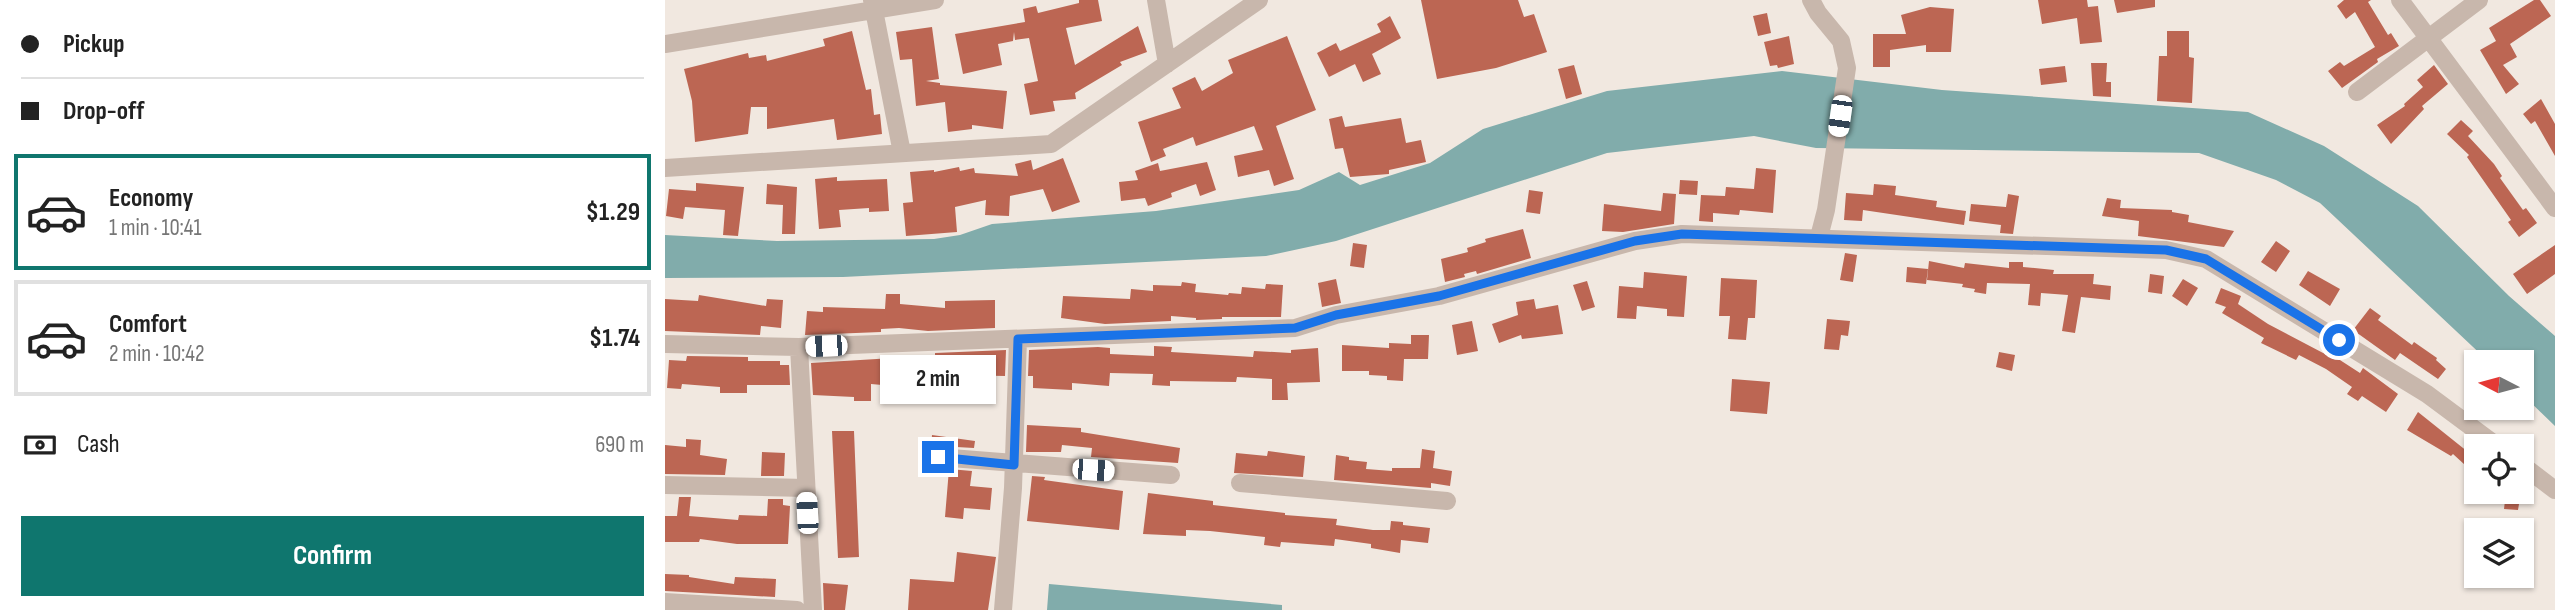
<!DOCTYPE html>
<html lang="en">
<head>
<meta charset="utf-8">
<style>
  body { margin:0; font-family:"Sofia Sans Condensed",sans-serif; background:#f6f6f6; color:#222; height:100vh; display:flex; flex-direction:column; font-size:26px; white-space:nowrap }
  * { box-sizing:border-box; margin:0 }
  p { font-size:23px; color:#767676 }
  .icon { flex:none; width:38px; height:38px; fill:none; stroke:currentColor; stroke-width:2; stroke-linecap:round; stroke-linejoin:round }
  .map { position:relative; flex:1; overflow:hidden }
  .details { display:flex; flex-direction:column; background:#fff; width:665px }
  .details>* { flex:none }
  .banner { display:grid; align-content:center; height:154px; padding:0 21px; background:#fff }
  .needle { width:46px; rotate:276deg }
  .buttons { position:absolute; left:1799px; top:350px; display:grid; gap:14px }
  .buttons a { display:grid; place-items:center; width:70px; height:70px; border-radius:0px; background:#fff; box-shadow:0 2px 5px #0004; font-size:35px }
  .end { position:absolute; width:32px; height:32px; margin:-16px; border:9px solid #1a73e8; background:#fff; box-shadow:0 0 0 4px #fff }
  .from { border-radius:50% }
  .bubble { position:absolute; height:49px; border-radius:0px; background:#fff; box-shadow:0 2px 5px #0004; font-size:23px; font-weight:700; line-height:49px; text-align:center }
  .car { position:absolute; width:21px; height:42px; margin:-21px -10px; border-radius:9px; box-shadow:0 0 5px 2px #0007; background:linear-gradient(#fff 24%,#345 0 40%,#fff 0 76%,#345 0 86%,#fff 0) }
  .banner b { display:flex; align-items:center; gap:24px; height:66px; font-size:26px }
  .banner b+b { border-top:2px solid #e0e0e0 }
  .banner i { width:18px; height:18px; background:#222 }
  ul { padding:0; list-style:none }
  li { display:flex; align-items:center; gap:21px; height:116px; margin:0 14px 10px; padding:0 7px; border:4px solid #e0e0e0; border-radius:0px }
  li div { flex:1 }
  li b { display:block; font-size:26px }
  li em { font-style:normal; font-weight:700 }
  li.current { border-color:#0f766e }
  li>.icon { width:63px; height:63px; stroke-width:1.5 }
  .pay { display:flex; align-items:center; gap:18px; height:77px; padding:0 21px; font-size:26px }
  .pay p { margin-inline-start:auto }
  .button { display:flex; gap:14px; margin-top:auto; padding:14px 21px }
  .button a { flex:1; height:80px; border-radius:0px; background:#0f766e; color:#fff; font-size:28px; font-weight:700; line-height:80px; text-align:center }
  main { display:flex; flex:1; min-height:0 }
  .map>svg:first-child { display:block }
  .water { fill:#81acab }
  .building { fill:#bc6653 }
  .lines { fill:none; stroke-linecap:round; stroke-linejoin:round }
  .minor { stroke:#c8b7ac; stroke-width:18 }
  .route { stroke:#1a73e8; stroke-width:9 }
</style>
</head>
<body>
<main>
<section class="details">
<div class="banner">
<b><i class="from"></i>Pickup</b>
<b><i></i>Drop-off</b>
</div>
<ul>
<li class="current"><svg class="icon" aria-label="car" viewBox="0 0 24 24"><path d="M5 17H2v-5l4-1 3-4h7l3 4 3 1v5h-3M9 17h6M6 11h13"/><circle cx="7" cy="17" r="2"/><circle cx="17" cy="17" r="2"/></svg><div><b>Economy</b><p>1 min · 10:41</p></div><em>$1.29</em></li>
<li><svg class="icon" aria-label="car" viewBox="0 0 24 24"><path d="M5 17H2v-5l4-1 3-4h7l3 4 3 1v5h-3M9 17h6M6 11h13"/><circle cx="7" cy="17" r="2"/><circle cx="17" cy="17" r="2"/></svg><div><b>Comfort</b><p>2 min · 10:42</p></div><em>$1.74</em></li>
</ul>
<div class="pay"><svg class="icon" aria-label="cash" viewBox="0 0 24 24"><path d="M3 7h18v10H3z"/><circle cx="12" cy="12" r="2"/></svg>Cash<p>690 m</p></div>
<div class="button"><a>Confirm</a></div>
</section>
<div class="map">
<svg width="1890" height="610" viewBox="0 0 1890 610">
  <rect width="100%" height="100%" fill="#f1e8e0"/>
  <path class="water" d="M1117,71L1277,90L1583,112L1659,146L1753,206L1844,296L1890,336V426L1857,394V362H1824L1655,203L1611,180L1534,153L1151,148L1089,136L942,153L671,241L601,256L178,277L0,278V235L112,241L269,239L295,235L327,224L491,211L634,190L674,172L695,185L765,163L818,129L942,91Z
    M384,584L617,605V610H382Z"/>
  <path class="building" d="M414,0H433L437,21L401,28L410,65L473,26L482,52L455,62L457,65L410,93L411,99L388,101L390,111L365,115L359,84L373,81L364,38L350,40L349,32L348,41L333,44L337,65L298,74L290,34L360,22L358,9L371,6L373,13L414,3Z
    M756,0H853L859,17L869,14L882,52L831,68L772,79Z
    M1373,0H1422L1423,7L1433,6L1437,42L1415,44L1412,18L1377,24Z
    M1449,0H1490V7L1452,13Z
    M1679,0H1706L1703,2L1723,35L1726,33L1734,46L1712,59L1713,62L1677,88L1663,71L1675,62L1679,66L1710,47L1690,12L1681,19L1672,6Z
    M1869,0H1875L1886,16L1845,44L1852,57L1838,65L1854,84L1841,94L1815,50L1831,41L1824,28Z
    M1265,7L1289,9L1286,52H1261V45L1225,50V67H1208V34H1241L1236,15Z
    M1102,13L1106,33L1093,36L1088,16Z
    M725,16L736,38L707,54L716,74L698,82L690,64L664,77L652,53L671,43L675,51L716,32L712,24Z
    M267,27L274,79L261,81L275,83V85L342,91L338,129L307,125V129L283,132L280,102L251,106L247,59L235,60L231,32Z
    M187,31L201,90L206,89L209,115L215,114L217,134L172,140L169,119L102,129V107H86L83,134L30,142L27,101L19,69L83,53L84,58L101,55L102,61L160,46L158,39Z
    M1502,31H1524V57L1529,58L1527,103L1492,101L1494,56H1502Z
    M622,36L651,110L611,126L629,179L609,186L604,170L573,177L569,156L598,150L589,126L531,146L528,137L498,149L501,156L486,162L473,122L516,108L507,88L530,77L537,91L568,73L563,60Z
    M1124,36L1129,64L1113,68L1112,65L1105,66L1099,42Z
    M1426,63H1442L1441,82H1446V97L1428,96Z
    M909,65L917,94L901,99L893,69Z
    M1769,65L1783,84L1757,106L1759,109L1726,144L1712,125L1740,106L1739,104L1758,87L1752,80Z
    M1400,66L1402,82L1376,85L1374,69Z
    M1876,99L1890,124V156L1870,121L1866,124L1858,114Z
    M677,116L680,127L736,118L741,143L756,140L761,162L724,170V174L685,177L678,148L670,149L664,119Z
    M1796,120L1808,131L1803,136L1829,164L1837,176L1835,178L1858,210L1861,208L1872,223L1854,237L1843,222L1846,220L1802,157L1804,155L1782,134Z
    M398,158L415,202L387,212L378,189L345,196L344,216L320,215L321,200L290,207L292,232L241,236L238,203L248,202L245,172L269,170V172L294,167L295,171L309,168L310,173L353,176L350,164L366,160L368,170Z
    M542,162L551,190L535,196L531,184L506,193L507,197L483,206L480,198L456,201L454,182L473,180L470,171L493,163L495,171Z
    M1091,168L1111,170L1108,213L1075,210L1074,215L1048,213V222L1034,221L1036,195L1060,196L1061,187L1089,189Z
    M172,177V181L222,179L224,211L204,212V208L174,210L176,227L154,229L150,179Z
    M1015,180L1033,181L1032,195L1014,194Z
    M31,183L79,187L73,236L58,235L60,210L20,207L18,219L1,216L4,189L31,191Z
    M102,184L132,187L130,234H117L118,205L101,204Z
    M1209,184L1231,186L1230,195L1272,201L1271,207L1301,211L1299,225L1198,210L1197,221L1179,220L1181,193L1208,195Z
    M864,190L878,192L875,214L861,212Z
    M998,193L1011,194L1009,224L958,232L937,231L939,204L996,211Z
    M1343,194L1354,196L1348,234L1335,233L1336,225L1304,221L1306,204L1341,207Z
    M1442,198L1456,200L1455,208L1507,210V212L1524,215L1523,222L1569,231L1559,247L1473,236L1474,221L1437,216Z
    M858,229L866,258L812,274L811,271L799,274L800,277L780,282L776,259L803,252L802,248L821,242L820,239Z
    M1611,241L1625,251L1611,272L1596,262Z
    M688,243L702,245L699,268L685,266Z
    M1890,245V274L1862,294L1848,274Z
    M1180,253L1192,255L1188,282L1175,280Z
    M1264,261L1299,268L1300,263L1344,268V262H1358V267L1389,270L1388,274H1429L1428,284L1446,286L1445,300L1416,297L1410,333L1397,331L1403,295L1376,293L1375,306L1363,305L1365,284L1322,283L1321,294L1309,292L1310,289L1297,287L1298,284L1262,280Z
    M1242,267L1263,269L1261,284L1241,282Z
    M1643,271L1675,289L1665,306L1634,285Z
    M979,272L1022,276L1019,317L1002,316V309L972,306L971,319L952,318L954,286L978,288Z
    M1485,274L1499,276L1497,294L1483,292Z
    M1056,278L1092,280L1090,318H1083L1081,340L1063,339L1065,316H1054Z
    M671,279L676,303L657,307L653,283Z
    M1518,279L1533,288L1522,306L1507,296Z
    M922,281L930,307L917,311L908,285Z
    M517,282L531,284L530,292L563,295L564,293L576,294L577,287L600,289L601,284L618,285L616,317H557V319L531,320V318L506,316V321L440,324L396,318L398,296L465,299L466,289L488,291V285L516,286Z
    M1556,288L1576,296L1573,304L1603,324L1660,354L1661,351L1695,373L1698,368L1733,394L1721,412L1697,396L1693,401L1682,394L1687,387L1661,369L1634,355L1631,360L1596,343L1599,338L1557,313L1561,307L1550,303Z
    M221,294H235V304L280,308V301L330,300V328L263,331L234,328L216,329V332L140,335L142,311L158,312V307L220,309Z
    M34,295L101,306L102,299L118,300L116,328L96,326L95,335L0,331V299L33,301Z
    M869,299L871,309L893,305L898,334L857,339L856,335L834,343L827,324L853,315L851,302Z
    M1705,308L1716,316L1713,320L1747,345L1749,342L1772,358L1771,360L1781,369L1773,379L1735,353L1730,360L1688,330Z
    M1162,319L1185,321L1183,336L1176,335L1174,350L1159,349Z
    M807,321L813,351L792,355L787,325Z
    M746,335H764L763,359H739L738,381L722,380V376L704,375V371H677V345L724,348V343L746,344Z
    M489,346L507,347L506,352L588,357L589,351L626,353V350L653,348L655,382L622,383L623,400H607V379L572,377L571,382L505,381V386L487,385L488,374L445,373L444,386L407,383V390L368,388V376H363L364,350L433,347L445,348V354L489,356Z
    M341,350L340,376L289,375V380H271L241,375L240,387L206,384V401H189V397L148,395L146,363L228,358L253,360V355L270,357V353Z
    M1334,352L1350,355L1347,371L1331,367Z
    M22,356L83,357V361H115V365H124L125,385H82V393H55V387L17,384L16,389L2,388L4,360L21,361Z
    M1067,379L1105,382L1102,414L1065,411Z
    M1753,412L1808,456L1800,465L1788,454L1786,456L1742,430Z
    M362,425L416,428V432L515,448L513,463L426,457L427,448L397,445L396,452H361Z
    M167,431H189L194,557L173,558Z
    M267,435L310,441L309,448L274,446L266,449Z
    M21,439L36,440L35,455L62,459L60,475L0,474V445L21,447Z
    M757,449L770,451L768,468L787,471L785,486L766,483V488L669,480L671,455L684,457V460L702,462L701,469L727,471V468H755Z
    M603,451L640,456L638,477L569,473L571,453L602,456Z
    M97,452L120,453L119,476H96Z
    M284,469L307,471L305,486L327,488L325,510L299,508L298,519L280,517Z
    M367,476L380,477L379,480L458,491L454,530L362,521Z
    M1841,492H1856L1853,510L1839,509Z
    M483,493L548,501V505L620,513V515L672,519L671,525L708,530H725L726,521L738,522V525L765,528L763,543L736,540L735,553L706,548V544L670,539L669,546L616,542L615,547L599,545L600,537L545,531L521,530V536L478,534Z
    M14,497H26L24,516L73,520L74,515L102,516L103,499H118V505L125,506L123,544H72L35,539L34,542H0V516H12Z
    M292,552L331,557L323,610H243L245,579L289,582Z
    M0,574L24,575V577L69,584L70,577L111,579L110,597L0,591Z
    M158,583L183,585L180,610H159Z"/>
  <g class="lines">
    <path class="minor" d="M207,0L237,153
      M491,0L502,64
      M1146,0L1153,13L1176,41L1182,68L1161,210L1154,237
      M1735,0L1890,208
      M0,44L270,0
      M1692,92L1814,0
      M0,168L386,144L594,0
      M0,344L134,347L630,328L671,315L774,296L970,241L1017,234L1501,250L1541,259L1762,394L1832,446
      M134,347L148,610
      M273,457L506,475
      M1857,465L1890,490
      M575,483L782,501
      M0,485L141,488
      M0,602L132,610
      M338,610L348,488L353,339"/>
  </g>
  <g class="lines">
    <path class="route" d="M273,457L349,465L353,339L630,328L671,315L774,296L970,241L1017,234L1501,250L1541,259L1674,340"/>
  </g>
</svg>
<div class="buttons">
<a><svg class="needle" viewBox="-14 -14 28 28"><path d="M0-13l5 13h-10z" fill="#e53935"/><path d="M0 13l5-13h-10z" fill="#767676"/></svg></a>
<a><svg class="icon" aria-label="locate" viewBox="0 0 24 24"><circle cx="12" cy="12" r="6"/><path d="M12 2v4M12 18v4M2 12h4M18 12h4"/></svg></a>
<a><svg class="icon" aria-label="layers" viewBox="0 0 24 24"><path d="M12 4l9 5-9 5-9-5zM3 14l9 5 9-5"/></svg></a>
</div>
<i class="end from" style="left:1674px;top:340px"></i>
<i class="end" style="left:273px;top:457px"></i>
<div class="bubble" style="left:215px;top:355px;width:116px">2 min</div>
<i class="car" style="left:1175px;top:116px;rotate:188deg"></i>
<i class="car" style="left:161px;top:346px;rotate:268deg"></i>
<i class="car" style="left:428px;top:470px;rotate:94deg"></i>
<i class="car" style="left:142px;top:513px;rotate:357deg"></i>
</div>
</main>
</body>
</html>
